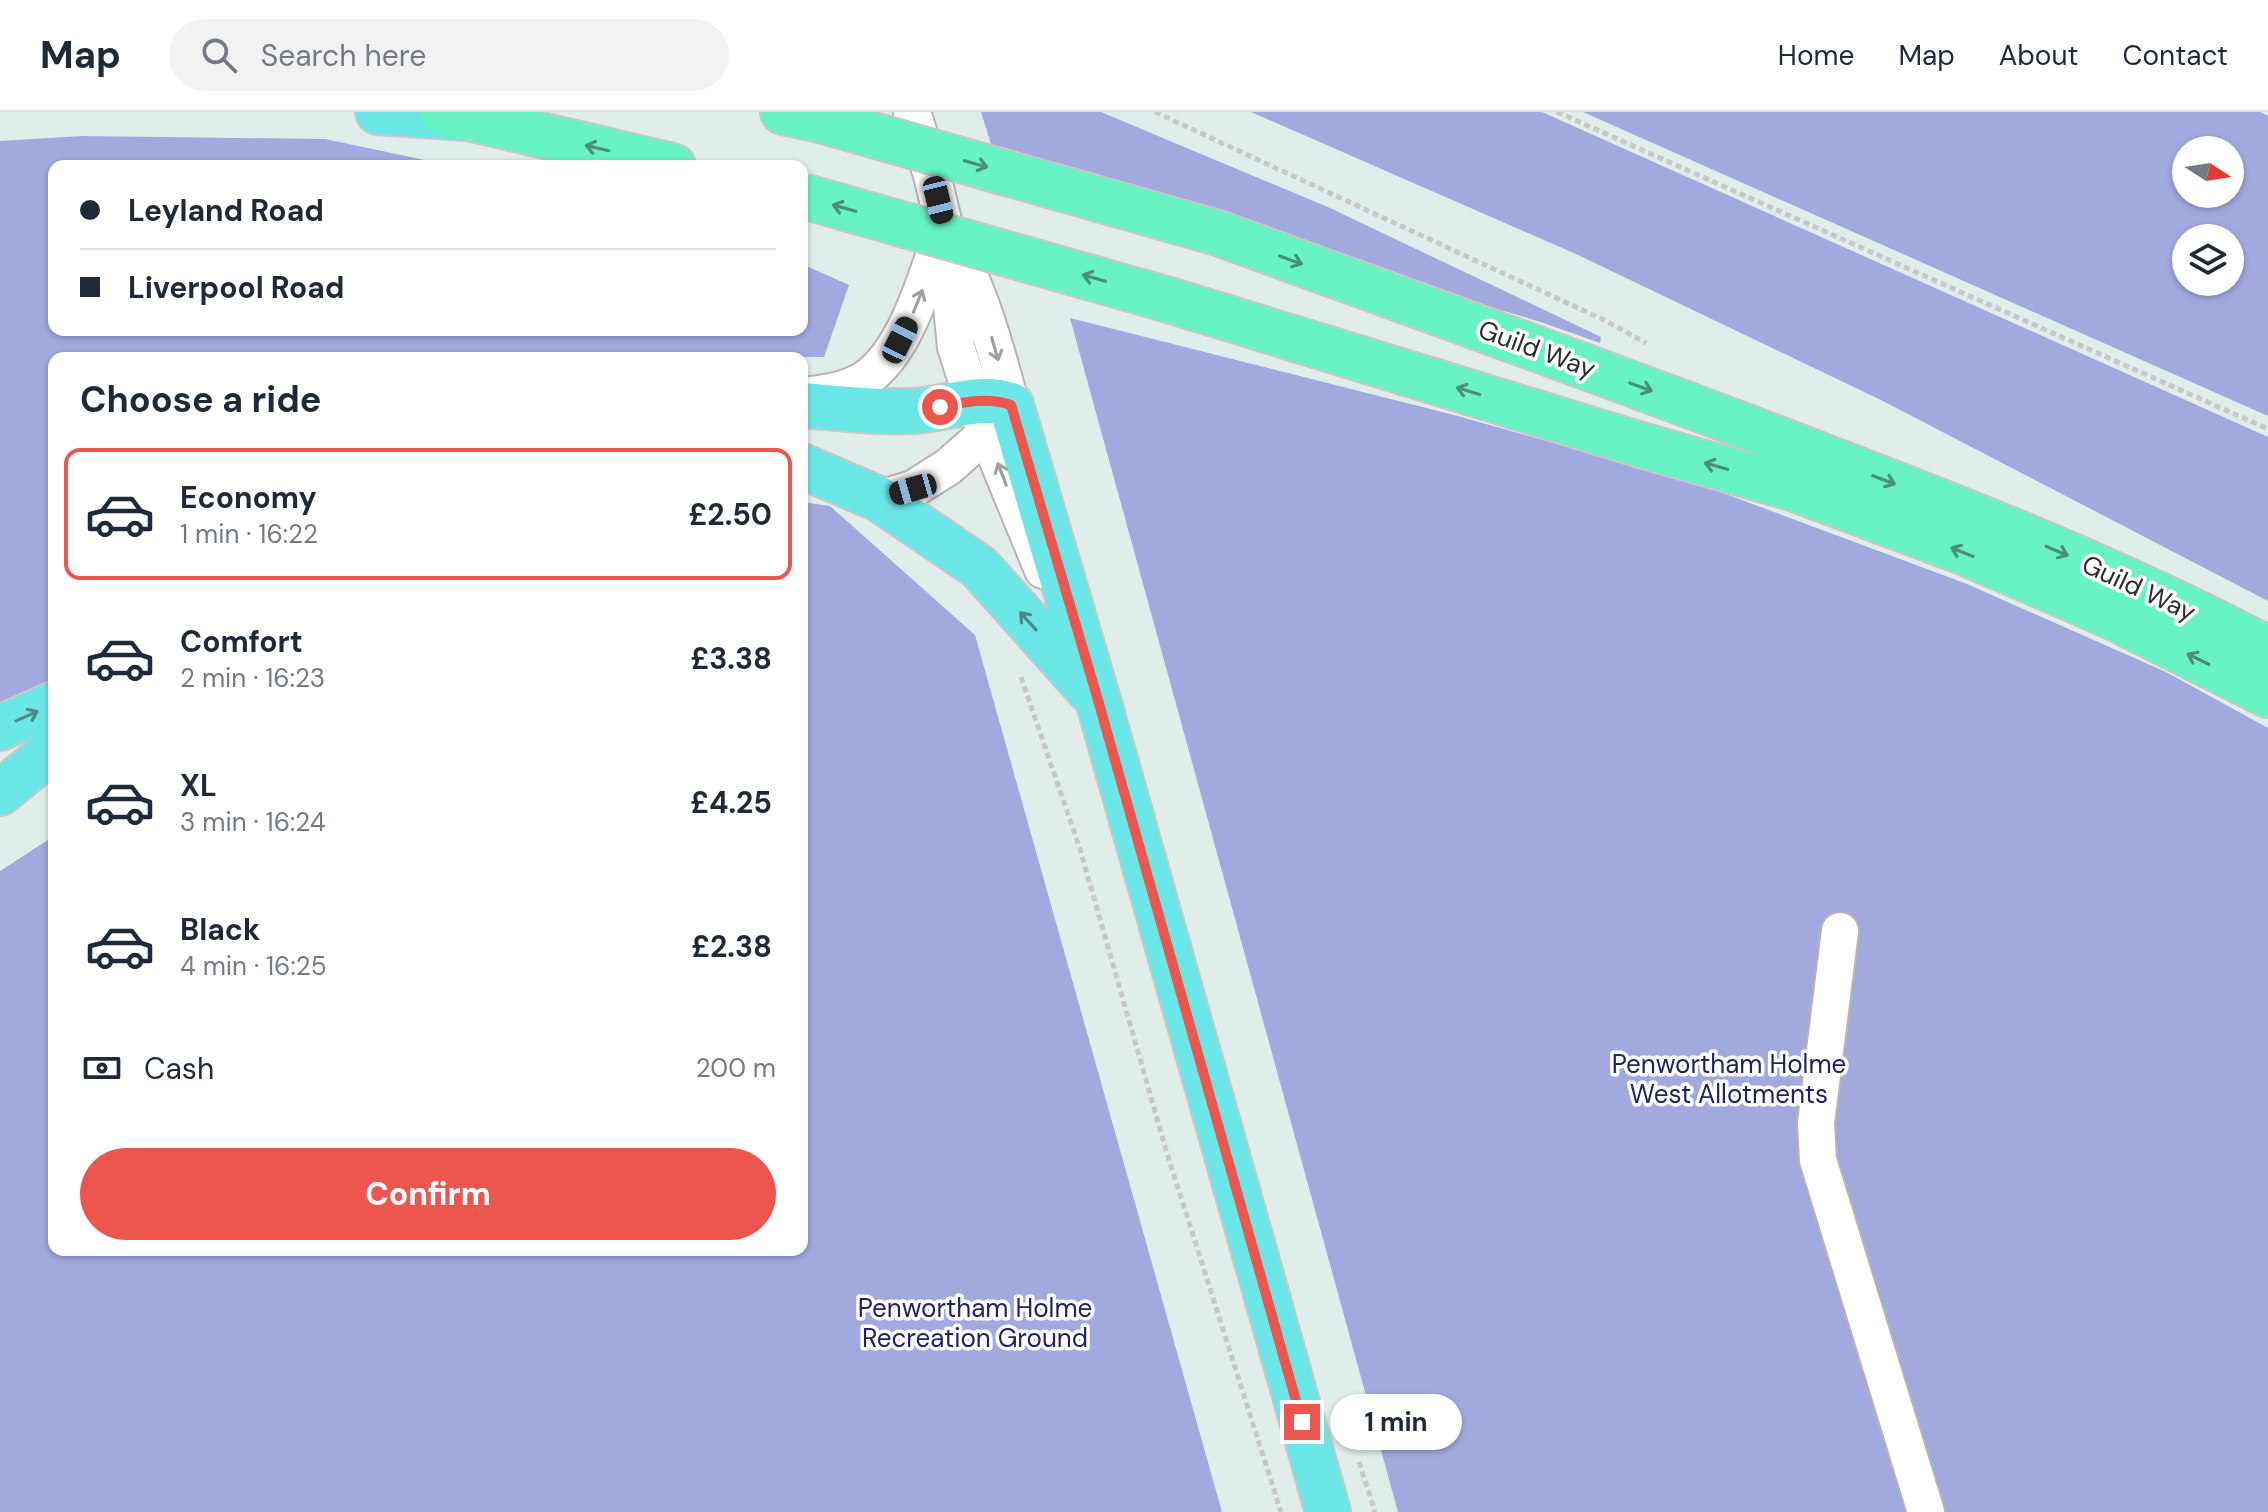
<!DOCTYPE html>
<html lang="en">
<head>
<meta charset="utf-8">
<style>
  body { margin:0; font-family:"DM Sans",sans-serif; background:#f2f2f3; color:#1f2937; height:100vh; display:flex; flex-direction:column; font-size:30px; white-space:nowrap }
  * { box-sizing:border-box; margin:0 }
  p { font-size:26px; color:#747a83 }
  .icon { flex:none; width:44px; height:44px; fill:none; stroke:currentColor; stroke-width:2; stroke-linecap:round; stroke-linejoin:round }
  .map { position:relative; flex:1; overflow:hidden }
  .drawer { position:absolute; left:48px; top:240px; width:760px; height:904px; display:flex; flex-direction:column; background:#fff; border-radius:16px; box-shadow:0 2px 6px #0004 }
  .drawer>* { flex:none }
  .guide { position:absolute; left:48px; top:48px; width:760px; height:176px; border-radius:16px; box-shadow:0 2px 6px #0004; display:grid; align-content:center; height:176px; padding:0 32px; background:#fff }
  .needle { width:52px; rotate:102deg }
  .controls { position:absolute; left:2172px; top:24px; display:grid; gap:16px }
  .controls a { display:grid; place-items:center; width:72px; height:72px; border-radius:50%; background:#fff; box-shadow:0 2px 6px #0004; font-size:40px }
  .end { position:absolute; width:36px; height:36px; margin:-18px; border:10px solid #ed564e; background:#fff; box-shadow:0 0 0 4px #fff }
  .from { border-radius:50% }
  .bubble { position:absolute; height:56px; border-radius:28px; background:#fff; box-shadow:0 2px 6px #0004; font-size:26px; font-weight:700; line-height:56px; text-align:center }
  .car { position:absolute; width:24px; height:48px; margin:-24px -12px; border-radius:10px; box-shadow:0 0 6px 2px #0007; background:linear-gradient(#222 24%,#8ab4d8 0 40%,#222 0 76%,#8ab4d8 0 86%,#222 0) }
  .guide b { display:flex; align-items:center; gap:28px; height:76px; font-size:30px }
  .guide b+b { border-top:2px solid #e0e1e3 }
  .guide i { width:20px; height:20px; background:#1f2937 }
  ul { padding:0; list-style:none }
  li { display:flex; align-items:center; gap:24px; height:132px; margin:0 16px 12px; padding:0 16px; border:4px solid transparent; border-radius:16px }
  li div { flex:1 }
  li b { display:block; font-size:30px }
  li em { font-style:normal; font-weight:700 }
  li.current { border-color:#ed564e }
  li>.icon { width:72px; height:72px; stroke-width:1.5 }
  h2 { padding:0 32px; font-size:36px; line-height:96px }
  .pay { display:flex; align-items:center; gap:20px; height:88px; padding:0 32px; font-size:30px }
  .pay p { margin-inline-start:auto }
  .primary-button { display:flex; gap:16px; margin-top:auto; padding:16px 32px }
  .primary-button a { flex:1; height:92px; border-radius:48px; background:#ed564e; color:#fff; font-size:32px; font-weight:700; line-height:92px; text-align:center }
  header { display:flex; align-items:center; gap:48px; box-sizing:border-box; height:112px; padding:0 40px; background:#fff; border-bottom:2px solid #e0e1e3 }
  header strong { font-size:38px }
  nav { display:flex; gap:44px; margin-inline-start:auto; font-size:28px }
  .search { width:560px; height:72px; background:#f2f2f3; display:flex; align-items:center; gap:20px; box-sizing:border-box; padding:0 28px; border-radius:44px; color:#747a83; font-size:30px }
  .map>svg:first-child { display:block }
  .green { fill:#a2a9df; fill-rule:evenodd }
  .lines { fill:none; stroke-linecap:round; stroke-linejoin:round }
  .minor-casing { stroke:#bcb2b1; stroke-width:40 }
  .major-casing { stroke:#c8c8c8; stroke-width:48 }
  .highway-casing { stroke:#c8c8c8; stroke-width:48 }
  .path { stroke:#c8c8c8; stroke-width:5; stroke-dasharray:6 4; stroke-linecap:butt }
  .minor { stroke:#fff; stroke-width:36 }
  .major { stroke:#6ce7e7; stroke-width:44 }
  .highway { stroke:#67f3c4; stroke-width:44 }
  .highway-bridge-casing { stroke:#c8c8c8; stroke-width:48; stroke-linecap:butt }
  .highway-bridge { stroke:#67f3c4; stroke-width:44 }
  .oneway { stroke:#4a9078 }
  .oneway2 { stroke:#a0a0a0 }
  .oneway3 { stroke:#4c8a8a }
  .route { stroke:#ed564e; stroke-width:10 }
  .labels { text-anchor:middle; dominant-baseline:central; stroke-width:7; stroke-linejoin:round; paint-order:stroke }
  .street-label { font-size:26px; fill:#2d2d2d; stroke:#fff }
  .park-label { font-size:26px; fill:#232166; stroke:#fff }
</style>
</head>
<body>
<header>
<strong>Map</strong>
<div class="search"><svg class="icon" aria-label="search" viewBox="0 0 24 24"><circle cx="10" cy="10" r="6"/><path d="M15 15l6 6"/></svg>Search here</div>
<nav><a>Home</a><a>Map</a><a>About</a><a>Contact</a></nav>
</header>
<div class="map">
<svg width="2268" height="1400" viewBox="0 0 2268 1400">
  <rect width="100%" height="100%" fill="#e1edeb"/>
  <path class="green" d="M981,0H1101L1330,96L1601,225L1600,231L1541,210L996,48Z
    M1251,0H1542L2268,325V489L1881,288L1576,142Z
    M1583,0H2261L2268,4V304ZM2186,38H2230V82H2186ZM2186,126H2230V170H2186Z
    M82,24L325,27L453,54H54V218H802V152L849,173L824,245L54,246V571L0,595V29Z
    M1070,206L1454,303L1699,372L1967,472L2166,560L2268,616V1400H1398Z
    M802,390L830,394L975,523L1222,1400H0V759L54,724V1138H802Z"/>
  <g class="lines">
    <g class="minor-casing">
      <path id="minor" d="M912,0L932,63L944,113L956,235L973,288L1043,458
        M802,284C820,282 839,280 856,272C902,252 925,170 940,126
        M879,387L913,377L948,355L1009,301L1011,293C996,239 982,184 955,135
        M1840,819L1816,1011L1818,1048L1926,1400"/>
    </g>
    <g class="major-casing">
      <path id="major" d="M378,0L466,6
        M802,293C839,296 877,301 914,299C947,297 978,282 1011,293L1098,588L1328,1400
        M802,354L879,387L979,455L1089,578
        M0,616L54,592
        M0,681L54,637"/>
    </g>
    <g class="highway-casing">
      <path id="highway" d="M443,0L673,54
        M783,0L820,8
        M1218,121C1421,195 1624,267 1825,345C1975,402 2126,462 2268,537
        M1169,188L1641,333L1792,376L1963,440L2111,504L2268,583"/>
    </g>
    <path class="path" d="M1155,0L1604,208L1646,231
      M1557,0L2268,317
      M1021,565L1080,737L1166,1038L1281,1400
      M1359,1350L1375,1400"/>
    <use href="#minor" class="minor"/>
    <use href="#major" class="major"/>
    <use href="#highway" class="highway"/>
    <g class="highway-bridge-casing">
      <path id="highway-bridge" d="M820,8L1218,121
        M803,84L1169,188"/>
    </g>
    <use href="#highway-bridge" class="highway-bridge"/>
  </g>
  <defs><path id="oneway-shaft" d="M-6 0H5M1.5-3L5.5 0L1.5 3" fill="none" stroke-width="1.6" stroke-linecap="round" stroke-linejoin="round" transform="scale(2)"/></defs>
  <g class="oneway">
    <use href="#oneway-shaft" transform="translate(597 36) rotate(-167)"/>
    <use href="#oneway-shaft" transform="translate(976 52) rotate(16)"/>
    <use href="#oneway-shaft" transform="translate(844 96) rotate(-164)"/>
    <use href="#oneway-shaft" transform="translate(1291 148) rotate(20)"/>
    <use href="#oneway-shaft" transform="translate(1094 166) rotate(-164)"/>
    <use href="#oneway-shaft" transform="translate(1641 275) rotate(20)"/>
    <use href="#oneway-shaft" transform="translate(1468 279) rotate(-163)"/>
    <use href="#oneway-shaft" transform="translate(1716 354) rotate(-164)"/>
    <use href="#oneway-shaft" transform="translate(1884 368) rotate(21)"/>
    <use href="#oneway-shaft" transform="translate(2057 439) rotate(23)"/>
    <use href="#oneway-shaft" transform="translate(1962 440) rotate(-158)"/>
    <use href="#oneway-shaft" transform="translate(2198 547) rotate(-154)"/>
  </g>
  <g class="oneway2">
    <use href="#oneway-shaft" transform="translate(918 189) rotate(-68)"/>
    <use href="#oneway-shaft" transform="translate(995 237) rotate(74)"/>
    <use href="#oneway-shaft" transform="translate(1002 362) rotate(-111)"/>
  </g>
  <g class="oneway3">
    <use href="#oneway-shaft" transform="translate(1028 509) rotate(-132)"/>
    <use href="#oneway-shaft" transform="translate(27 604) rotate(-24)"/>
  </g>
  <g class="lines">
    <path class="route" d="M940,295C965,290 987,285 1011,293L1098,588L1302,1310"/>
  </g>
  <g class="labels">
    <g class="street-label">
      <text transform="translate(1537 237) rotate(20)">Guild Way</text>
      <text transform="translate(2139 476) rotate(25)">Guild Way</text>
    </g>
    <g class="park-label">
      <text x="1729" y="952">Penwortham Holme<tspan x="1729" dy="30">West Allotments</tspan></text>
      <text x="975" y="1196">Penwortham Holme<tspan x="975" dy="30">Recreation Ground</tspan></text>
    </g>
  </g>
</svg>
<div class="controls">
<a><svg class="needle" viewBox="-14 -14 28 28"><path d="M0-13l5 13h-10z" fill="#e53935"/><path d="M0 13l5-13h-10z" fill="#747a83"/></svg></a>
<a><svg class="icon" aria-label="layers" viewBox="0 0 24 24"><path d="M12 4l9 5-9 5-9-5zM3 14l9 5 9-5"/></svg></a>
</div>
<i class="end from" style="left:940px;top:295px"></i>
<i class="end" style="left:1302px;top:1310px"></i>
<div class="bubble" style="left:1330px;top:1282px;width:132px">1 min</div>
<i class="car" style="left:938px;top:88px;rotate:166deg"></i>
<i class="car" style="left:900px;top:228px;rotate:26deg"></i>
<i class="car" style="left:913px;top:377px;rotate:254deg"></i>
<div class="guide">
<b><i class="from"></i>Leyland Road</b>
<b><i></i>Liverpool Road</b>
</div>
<section class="drawer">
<h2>Choose a ride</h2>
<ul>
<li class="current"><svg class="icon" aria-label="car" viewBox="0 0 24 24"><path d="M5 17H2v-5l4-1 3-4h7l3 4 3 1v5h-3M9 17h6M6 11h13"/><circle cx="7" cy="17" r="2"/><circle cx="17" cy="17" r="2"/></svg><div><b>Economy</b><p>1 min · 16:22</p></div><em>£2.50</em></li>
<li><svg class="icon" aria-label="car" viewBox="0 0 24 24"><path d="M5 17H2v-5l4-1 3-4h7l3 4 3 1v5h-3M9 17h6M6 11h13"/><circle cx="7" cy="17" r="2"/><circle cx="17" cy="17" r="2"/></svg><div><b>Comfort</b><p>2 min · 16:23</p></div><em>£3.38</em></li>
<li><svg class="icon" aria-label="car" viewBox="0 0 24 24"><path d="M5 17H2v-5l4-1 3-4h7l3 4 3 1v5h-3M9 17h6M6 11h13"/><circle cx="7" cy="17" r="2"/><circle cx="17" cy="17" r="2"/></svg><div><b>XL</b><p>3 min · 16:24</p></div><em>£4.25</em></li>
<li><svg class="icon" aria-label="car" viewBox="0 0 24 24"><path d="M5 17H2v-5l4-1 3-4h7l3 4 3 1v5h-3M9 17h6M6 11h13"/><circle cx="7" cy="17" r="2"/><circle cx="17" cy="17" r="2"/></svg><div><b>Black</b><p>4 min · 16:25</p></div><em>£2.38</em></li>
</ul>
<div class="pay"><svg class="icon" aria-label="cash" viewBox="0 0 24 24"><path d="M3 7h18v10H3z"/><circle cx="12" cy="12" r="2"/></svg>Cash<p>200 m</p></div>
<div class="primary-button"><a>Confirm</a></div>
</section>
</div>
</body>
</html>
